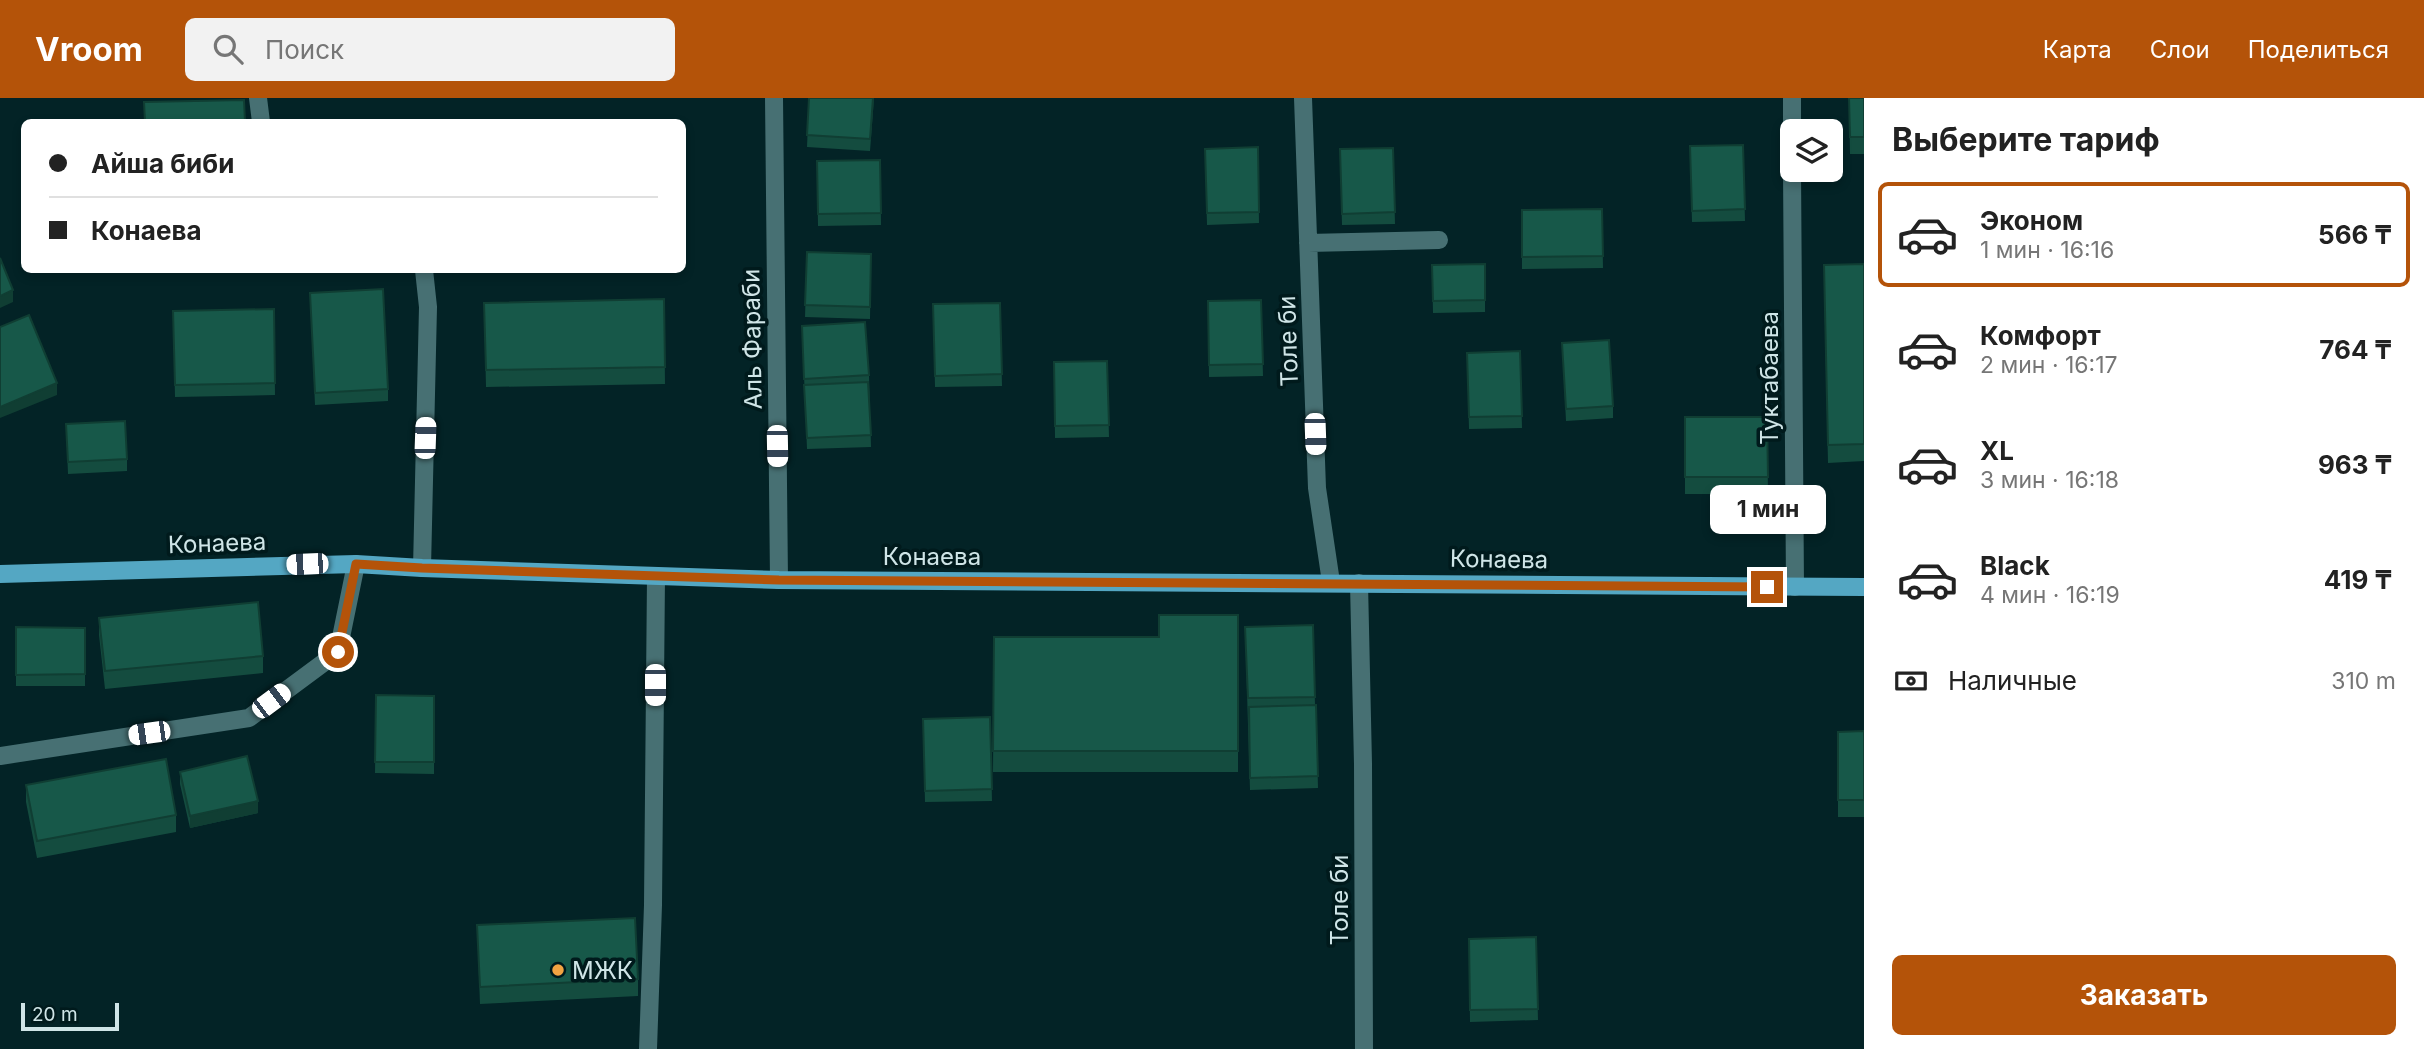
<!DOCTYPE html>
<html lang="ru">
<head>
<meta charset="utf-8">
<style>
  body { margin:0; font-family:Inter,sans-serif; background:#f2f2f2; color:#222; height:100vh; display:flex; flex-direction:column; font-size:26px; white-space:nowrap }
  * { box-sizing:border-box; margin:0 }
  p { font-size:23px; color:#767676 }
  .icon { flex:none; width:38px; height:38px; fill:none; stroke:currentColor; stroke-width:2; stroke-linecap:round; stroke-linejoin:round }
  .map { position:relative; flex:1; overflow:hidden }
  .drawer { display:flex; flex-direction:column; background:#fff; width:560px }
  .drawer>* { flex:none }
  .banner { position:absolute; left:21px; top:21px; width:665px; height:154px; border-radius:10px; box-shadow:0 4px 10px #0003; display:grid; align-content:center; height:154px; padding:0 28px; background:#fff }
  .tools { position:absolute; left:1780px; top:21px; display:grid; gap:14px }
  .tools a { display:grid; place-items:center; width:63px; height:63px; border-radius:10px; background:#fff; box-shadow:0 4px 10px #0003; font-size:35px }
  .scale { position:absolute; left:21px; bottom:18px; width:98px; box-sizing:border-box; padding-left:7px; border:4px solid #cfe5e7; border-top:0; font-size:19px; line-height:24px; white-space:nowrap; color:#cfe5e7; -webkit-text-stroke:5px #001a1c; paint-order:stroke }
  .end { position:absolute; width:32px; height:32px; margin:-16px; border:9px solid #b45309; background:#fff; box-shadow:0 0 0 4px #fff }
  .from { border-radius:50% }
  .bubble { position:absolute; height:49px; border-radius:10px; background:#fff; box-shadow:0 4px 10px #0003; font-size:23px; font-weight:700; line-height:49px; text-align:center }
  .car { position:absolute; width:21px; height:42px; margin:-21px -10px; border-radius:9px; box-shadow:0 0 5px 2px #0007; background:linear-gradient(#fff 24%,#345 0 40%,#fff 0 76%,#345 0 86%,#fff 0) }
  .banner b { display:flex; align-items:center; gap:24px; height:66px; font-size:26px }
  .banner b+b { border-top:2px solid #e0e0e0 }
  .banner i { width:18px; height:18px; background:#222 }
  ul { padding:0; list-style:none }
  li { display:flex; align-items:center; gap:21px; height:105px; margin:0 14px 10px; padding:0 14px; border:4px solid transparent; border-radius:10px }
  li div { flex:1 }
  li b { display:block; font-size:26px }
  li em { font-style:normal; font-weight:700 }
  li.on { border-color:#b45309 }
  li>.icon { width:63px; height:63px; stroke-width:1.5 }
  h2 { padding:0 28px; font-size:32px; line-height:84px }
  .pay { display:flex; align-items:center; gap:18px; height:77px; padding:0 28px; font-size:26px }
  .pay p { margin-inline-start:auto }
  .cta { display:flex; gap:14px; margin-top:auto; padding:14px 28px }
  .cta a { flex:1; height:80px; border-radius:10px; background:#b45309; color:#fff; font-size:28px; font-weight:700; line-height:80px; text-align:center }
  header { display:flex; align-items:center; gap:42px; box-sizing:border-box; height:98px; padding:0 35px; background:#b45309; color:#fff }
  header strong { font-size:33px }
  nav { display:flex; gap:38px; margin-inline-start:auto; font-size:24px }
  .search { width:490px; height:63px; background:#f2f2f2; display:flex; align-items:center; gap:18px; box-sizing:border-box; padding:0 24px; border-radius:10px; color:#767676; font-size:26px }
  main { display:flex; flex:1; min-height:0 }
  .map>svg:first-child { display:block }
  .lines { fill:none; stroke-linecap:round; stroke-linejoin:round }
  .minor { stroke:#477073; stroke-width:18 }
  .major { stroke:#54a7c3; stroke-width:18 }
  .wall { fill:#144c3f }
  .shaded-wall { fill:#103e33 }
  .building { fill:#175849; stroke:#103e33; stroke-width:2 }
  .route { stroke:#b45309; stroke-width:9 }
  .poi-dot { fill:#f3a442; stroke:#001a1c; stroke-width:2.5 }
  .labels { text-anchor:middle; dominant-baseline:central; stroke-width:7; stroke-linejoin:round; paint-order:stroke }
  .street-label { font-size:24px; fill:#cfe5e7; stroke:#001a1c }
  .poi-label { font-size:24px; fill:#cfe5e7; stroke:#001a1c; text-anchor:start }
</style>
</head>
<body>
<header>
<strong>Vroom</strong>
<div class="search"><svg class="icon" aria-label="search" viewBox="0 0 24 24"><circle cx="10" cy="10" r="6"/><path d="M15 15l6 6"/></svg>Поиск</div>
<nav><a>Карта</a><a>Слои</a><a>Поделиться</a></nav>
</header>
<main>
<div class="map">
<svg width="1864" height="951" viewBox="0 0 1864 951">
  <rect width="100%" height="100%" fill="#032326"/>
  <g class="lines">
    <path class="minor" d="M258,0L261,24
      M774,0L779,482
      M1303,0L1317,390L1331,484
      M1792,0V33
      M1792,72L1795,489
      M1308,145L1439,142
      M422,470L428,209L424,172
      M1359,485L1363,666L1364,951
      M0,658L249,620L338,554L356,466
      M648,951L653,807L656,478"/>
    <path class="major" d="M0,476L356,466L422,470L779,482L1864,489"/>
  </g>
  <path class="wall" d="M809,0H874L870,53L807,49Z
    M1849,0H1864V56H1850Z
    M1743,47L1745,123L1692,124L1690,48Z
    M1258,49L1259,125L1207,127L1205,51Z
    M1393,50L1395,126L1342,127L1340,51Z
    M880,62L881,127L818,128L817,63Z
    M1602,111L1603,170L1522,171V112Z
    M807,154L871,156L870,221L805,219Z
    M1485,166V214L1433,215L1432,167Z
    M1864,166V363L1828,365L1824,184Z
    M310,195L388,291V303L315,307Z
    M664,201L665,286L486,289L484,205Z
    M1261,202L1263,278L1209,279L1208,203Z
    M1000,205L1002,288L935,289L933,206Z
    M274,211L275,297L175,299L173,213Z
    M802,228L869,277L871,349L807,351Z
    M1562,245L1613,308V320L1566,323Z
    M1520,253L1522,330L1469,331L1467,255Z
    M1107,263L1109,339L1055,340L1054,264Z
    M1685,319H1767L1768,396H1685Z
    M66,326L127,361V373L68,376Z
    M1238,517V674H993L994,539H1159Z
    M99,520L263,558V575L105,591L99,537Z
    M1313,527L1315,607H1316L1318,690L1250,692L1245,529Z
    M16,529L85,530V588H16Z
    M376,597L434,598V676L375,675Z
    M990,619L992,703L925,704L923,621Z
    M1864,633V719H1838V634Z
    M180,674L258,715L190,730L180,686Z
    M26,687L176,717V734L37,760L26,704Z
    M477,827L638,881V898L480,906Z
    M1536,839L1538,922L1470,924L1469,841Z"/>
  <path class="shaded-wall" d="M13,192V204L0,210V198Z
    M57,285V297L0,320V309Z
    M258,703V715L190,730V718Z"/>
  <path class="building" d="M809,0H873L870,41L807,37Z
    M1849,0H1864V39H1850Z
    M244,2L245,24H145L144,4Z
    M1743,47L1745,111L1692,113L1690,48Z
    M1258,49L1259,114L1207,115L1205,51Z
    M1393,50L1395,114L1342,116L1340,51Z
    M880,62L881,115L818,116L817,63Z
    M1602,111L1603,158L1522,159V112Z
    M807,154L871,156L870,209L805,207Z
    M0,160L13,192L0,198Z
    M1485,166V202L1433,203L1432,167Z
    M1864,166V346L1828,347L1824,167Z
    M383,191L388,291L315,295L310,195Z
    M664,201L665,269L486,272L484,205Z
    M1261,202L1263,266L1209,267L1208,203Z
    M1000,205L1002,276L935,278L933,206Z
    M274,211L275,285L175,287L173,213Z
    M29,217L57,285L0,309V229Z
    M865,224L869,277L804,281L802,228Z
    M1609,242L1613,308L1566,311L1562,245Z
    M1520,253L1522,318L1469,319L1467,255Z
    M1107,263L1109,327L1055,328L1054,264Z
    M868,284L871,337L807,340L804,287Z
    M1685,319H1767L1768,379H1685Z
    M125,323L127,361L68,364L66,326Z
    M258,504L263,558L105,573L99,520Z
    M1159,517H1238V653H993L994,539H1159Z
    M1313,527L1315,599L1248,600L1245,529Z
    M16,529L85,530V576L16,577Z
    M376,597L434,598V664H375Z
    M1316,607L1318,678L1250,680L1249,609Z
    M990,619L992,691L925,693L923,621Z
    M1864,633V702H1838V634Z
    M247,658L258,703L190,718L180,674Z
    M166,661L176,717L37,743L26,687Z
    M635,820L638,881L480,889L477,827Z
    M1536,839L1538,911L1470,912L1469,841Z"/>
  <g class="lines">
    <path class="route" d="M338,554L356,466L422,470L779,482L1767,489"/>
  </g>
  <circle class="poi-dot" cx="558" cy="872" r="7"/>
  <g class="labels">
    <g class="street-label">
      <text transform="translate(752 241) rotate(-91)">Аль Фараби</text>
      <text transform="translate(1288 243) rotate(-92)">Толе би</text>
      <text transform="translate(1769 280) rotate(-90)">Туктабаева</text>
      <text transform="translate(217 445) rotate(-2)">Конаева</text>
      <text x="932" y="458">Конаева</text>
      <text transform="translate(1499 461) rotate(1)">Конаева</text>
      <text transform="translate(1339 802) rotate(-90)">Толе би</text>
    </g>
    <g class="poi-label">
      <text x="572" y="872">МЖК</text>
    </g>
  </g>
</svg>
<div class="tools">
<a><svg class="icon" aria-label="layers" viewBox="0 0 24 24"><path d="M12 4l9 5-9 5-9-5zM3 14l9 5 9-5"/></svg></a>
</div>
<div class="scale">20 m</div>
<i class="end from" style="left:338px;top:554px"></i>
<i class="end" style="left:1767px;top:489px"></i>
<div class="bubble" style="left:1710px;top:387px;width:116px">1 мин</div>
<i class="car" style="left:1315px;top:336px;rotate:178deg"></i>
<i class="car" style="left:425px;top:340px;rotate:2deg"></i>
<i class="car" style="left:777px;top:348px;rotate:179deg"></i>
<i class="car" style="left:307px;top:466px;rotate:268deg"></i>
<i class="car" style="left:655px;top:587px;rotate:180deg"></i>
<i class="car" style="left:271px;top:603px;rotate:53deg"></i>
<i class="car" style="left:149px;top:635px;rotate:262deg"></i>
<div class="banner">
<b><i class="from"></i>Айша биби</b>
<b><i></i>Конаева</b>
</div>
</div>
<section class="drawer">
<h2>Выберите тариф</h2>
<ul>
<li class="on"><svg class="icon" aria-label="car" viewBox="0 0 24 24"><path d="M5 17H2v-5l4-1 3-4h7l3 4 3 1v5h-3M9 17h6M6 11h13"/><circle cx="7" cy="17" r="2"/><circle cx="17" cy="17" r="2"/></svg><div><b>Эконом</b><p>1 мин · 16:16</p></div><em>566 ₸</em></li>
<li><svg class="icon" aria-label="car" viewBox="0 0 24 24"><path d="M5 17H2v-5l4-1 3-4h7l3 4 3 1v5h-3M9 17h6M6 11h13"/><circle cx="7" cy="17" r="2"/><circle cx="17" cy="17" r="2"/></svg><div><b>Комфорт</b><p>2 мин · 16:17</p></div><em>764 ₸</em></li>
<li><svg class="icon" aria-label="car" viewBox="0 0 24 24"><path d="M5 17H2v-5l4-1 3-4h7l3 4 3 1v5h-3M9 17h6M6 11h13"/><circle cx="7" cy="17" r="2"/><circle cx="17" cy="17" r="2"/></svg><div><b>XL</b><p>3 мин · 16:18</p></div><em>963 ₸</em></li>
<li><svg class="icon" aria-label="car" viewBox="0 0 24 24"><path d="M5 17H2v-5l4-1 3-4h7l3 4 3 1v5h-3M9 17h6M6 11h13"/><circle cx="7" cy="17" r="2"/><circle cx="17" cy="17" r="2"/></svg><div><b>Black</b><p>4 мин · 16:19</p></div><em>419 ₸</em></li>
</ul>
<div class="pay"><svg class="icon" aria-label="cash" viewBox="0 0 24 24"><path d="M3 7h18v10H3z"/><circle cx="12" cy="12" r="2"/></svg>Наличные<p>310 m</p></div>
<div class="cta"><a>Заказать</a></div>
</section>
</main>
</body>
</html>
